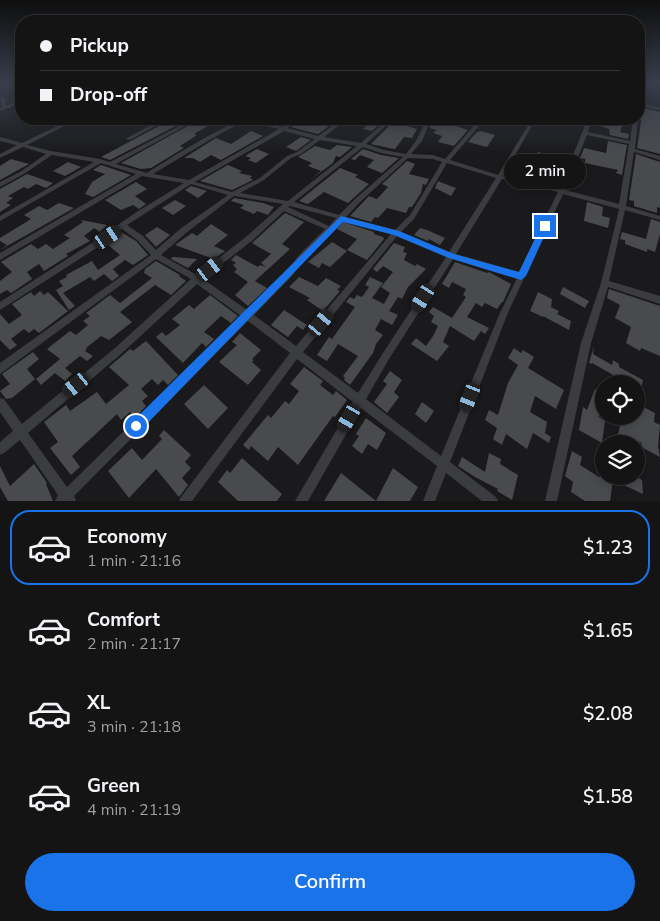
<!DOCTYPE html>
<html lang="en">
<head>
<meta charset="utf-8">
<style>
  body { margin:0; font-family:"Nunito Sans",sans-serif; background:#212122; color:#f1f3f6; height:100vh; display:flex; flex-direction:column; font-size:19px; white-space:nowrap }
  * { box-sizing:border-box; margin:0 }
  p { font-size:16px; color:#9d9ea0 }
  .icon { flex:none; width:28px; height:28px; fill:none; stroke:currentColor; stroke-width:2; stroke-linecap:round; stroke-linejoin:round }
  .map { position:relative; height:501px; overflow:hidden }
  .side { display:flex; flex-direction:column; background:#141415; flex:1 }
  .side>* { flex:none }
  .top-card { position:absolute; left:15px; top:15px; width:630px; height:110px; border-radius:20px; box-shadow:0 2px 8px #0003,0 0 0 1px #333334; display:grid; align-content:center; height:110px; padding:0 25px; background:#141415 }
  .buttons { position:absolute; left:595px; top:375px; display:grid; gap:10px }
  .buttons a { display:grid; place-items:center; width:50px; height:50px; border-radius:50%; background:#141415; box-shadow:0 2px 8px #0003,0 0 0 1px #333334; font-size:25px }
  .end { position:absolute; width:22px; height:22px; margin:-11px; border:6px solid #1a73e8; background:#fff; box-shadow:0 0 0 2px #fff }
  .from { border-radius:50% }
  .bubble { position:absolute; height:35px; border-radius:18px; background:#141415; box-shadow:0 2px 8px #0003,0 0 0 1px #333334; font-size:16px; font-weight:600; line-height:35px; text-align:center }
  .car { position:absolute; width:15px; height:30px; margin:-15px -8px; border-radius:6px; box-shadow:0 0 4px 1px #0007; background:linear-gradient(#222 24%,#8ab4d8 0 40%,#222 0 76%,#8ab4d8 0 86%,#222 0) }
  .top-card b { display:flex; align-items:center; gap:18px; height:48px; font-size:19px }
  .top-card b+b { border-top:1px solid #333334 }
  .top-card i { width:12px; height:12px; background:#f1f3f6 }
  ul { padding:9px 0 0; list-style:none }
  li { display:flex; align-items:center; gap:15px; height:75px; margin:0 10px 8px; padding:0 15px; border:2px solid transparent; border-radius:20px }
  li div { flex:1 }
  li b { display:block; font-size:19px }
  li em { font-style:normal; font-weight:600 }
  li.selected { border-color:#1a73e8 }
  li>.icon { width:45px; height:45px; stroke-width:1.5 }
  .action { display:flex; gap:10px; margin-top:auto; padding:10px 25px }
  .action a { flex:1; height:58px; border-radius:30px; background:#1a73e8; color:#fff; font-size:20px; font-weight:600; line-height:58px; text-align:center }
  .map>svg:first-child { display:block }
  .building { fill:#494a4e }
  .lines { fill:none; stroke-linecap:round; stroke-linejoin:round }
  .minor { fill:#3b3c40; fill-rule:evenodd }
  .route { fill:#1a73e8 }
</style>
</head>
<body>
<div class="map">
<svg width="660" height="501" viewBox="0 0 660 501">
  <rect width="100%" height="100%" fill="#1a1a1c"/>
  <path class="building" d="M639,107L660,112V154L637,148L641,122Z
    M172,119H189L110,160L101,157Z
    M200,119H220L194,134L197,135L180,146L184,148L151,168L141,169L121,163Z
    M301,119H339L318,134L291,127Z
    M372,119L384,120L372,131L363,129Z
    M433,119H458L453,125L468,130L454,146L438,142L442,136L433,133L437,130L429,128Z
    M597,119H625L620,132L629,134L628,139L610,135L609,129L594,124Z
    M393,122L417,129L412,138L404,137L395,149L403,151L371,144Z
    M251,131L263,136L221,160L211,155L200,162L193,158H184L216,138L231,144Z
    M481,131L495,135L487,147L468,142L477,132Z
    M301,137L311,140L296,151L286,147Z
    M608,141L627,145L622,175L616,173L618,170L585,163V159L580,158L584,148L606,153Z
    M337,145L352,147L340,157L336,156L333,163L310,180L321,171L308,166L312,163L298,157L315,146L330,150Z
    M257,149L269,154L256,163L248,160L251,158L245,156Z
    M363,149L381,155L399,158L382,173L367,167L374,160L360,155L355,160L351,159Z
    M538,152L568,160L559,181L557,180L556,186L531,181Z
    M636,154L660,162V208L657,207V213L634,206V201L629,200Z
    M11,159L29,164L0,180V166Z
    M407,161L415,164L409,174L429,179L426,185L423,184L421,193L412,207H409L406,213L387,208L378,218L375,217L371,222L350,216L369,196L377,199L388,187L382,184Z
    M68,162L81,167L65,176L53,171Z
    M101,165L131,175L93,197L85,194L92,182L105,174L93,170Z
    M228,165L242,171L239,173L252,176L250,178L253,180L232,190L200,181Z
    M340,168L358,175L355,177L369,184L348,203L324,192L308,204L299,201Z
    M27,174L53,183L46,188L36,184L28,189L24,187L8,196L13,198L6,203L11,205L0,212V189Z
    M438,181L440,182L456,188L451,196L435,188Z
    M136,182L147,189L135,196L146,204L139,209L133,205L121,210L105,200Z
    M191,186L207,191L198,198L185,190Z
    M234,198L263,203L274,207L268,215L257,211L254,214L240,208L244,205L231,201Z
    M175,200L186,206L173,215L162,208Z
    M587,202L603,207L602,216L610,218L608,228L584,221Z
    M59,203L74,208L0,250L7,245L0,241V238L31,219L24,215L39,206L47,210Z
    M285,213L304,222L282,244L290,249L255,281L267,288L248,306L235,295L248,282L234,272L237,269L233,265L236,263L231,260L236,255L258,267L260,265L266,267L261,263L271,254L252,243Z
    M651,219L660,222V234L655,252L647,249V252L625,244V240L620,239L622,232L646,239Z
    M81,220L107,225L100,232L94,228L84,236L90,241L66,254L68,256L44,271L39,264L27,272L32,279L11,293L7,290L0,294V281L12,272L1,262L31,244L38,249L46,244L53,249L70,238L64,235L83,222Z
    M343,222L374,232V234L383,237L384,239L367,260L347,250L357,239L337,229Z
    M211,224L228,235L214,246L225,251L214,259L175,245L192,233L197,236Z
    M157,227L170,235L156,247L145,235Z
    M420,228L427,230L445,238L440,245L429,239L428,241L414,235Z
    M121,232L136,241L148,255L133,265L125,260L113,269L119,276L112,281L104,274L94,281L90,277L63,293L75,306L69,310L56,290L63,286L59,281L67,277L66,275L92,261L98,270L120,255L106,243Z
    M332,242L347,251L330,267L322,263L319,268L308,262Z
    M394,243L405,247L403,252L407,253L404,260L415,266L417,264L426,269L408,287L402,299L398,297L389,311L398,315L392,325L381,319L375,330L383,335L376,344L373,353L350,385L344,380L345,378L343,376L358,356L338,344L327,361L317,355L329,337L332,339L355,307L346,302L350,297L354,299L357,295L362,297L369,287L365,285L370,277L383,283L372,298L384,304L390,293L381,287L393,272L383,266L377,272L373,269Z
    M172,257H174L197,259L188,268L171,259Z
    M156,261L180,275L179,276L186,281L171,295L155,285L120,312L132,322L109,340L101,336L86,348L87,349L85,351L93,356L87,361L80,356L65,368L72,374L65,381L55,373L41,385L36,379L60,359L47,349L70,331L76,335L88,325L83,321L90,316L86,313L110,295L120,303L152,278L144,273L145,269Z
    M455,262L487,273L489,272L511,284L503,302H502L497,309L485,303L482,307L476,303L467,317L489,328L485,334L481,331L474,341L450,326L443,342L449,346L437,361L411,344L416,338L426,346L433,336L438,326L431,322L434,316L429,312L433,307L452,318L466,297L463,295L466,289L452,282L449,288L442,284Z
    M299,277L318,286L326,278L341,286L337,290L340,291L323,311L307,300L310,298L289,287Z
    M563,287L589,301L585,308L560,294Z
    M609,289L660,306V356L641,348L640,351L626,343L631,327L615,318L620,305L607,298Z
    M40,291L44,295L48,292L68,311L39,333L34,329L29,333L24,329L11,339L17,345L10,350L0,340V314L9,324L22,315L12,304L31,292L34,296Z
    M538,292L552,299L551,307L559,311L557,314L571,321L569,330L543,316V317L530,311Z
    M210,295L238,316L231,323L221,316L204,332L214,339L206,347L202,343L183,363L156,337L162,332L166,336L180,325L172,319L189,305L194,309Z
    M284,310L307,325L303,330L297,326L288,337L271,325Z
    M240,333L261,350L252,359L254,360L252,362L261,370L248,385L219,362L237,345L232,342Z
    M146,341L178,375L168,385L163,380L158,385L152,379L141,389L148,396L142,401L146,406L135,418L130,412L121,420L117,414L72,456L80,467L71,475L50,448L58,442L44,422L66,405L70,411L97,392L106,404L129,385L109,367L130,349L133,351Z
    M594,346L593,354L612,365L613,360L619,364V367L643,380L641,388L636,384H623L624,381L592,363L591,364L589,363Z
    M514,348L521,353L523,350L534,357L528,368L564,390L556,409L535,396L530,412L547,422L545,433L551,437L549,443L533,433L527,449L506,434L502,445L493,439L497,428L485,420L489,410L498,415L508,383L518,365L508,358Z
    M33,352L39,359L27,369L35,379L12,398L6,399L0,391L10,384L2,374Z
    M304,367L323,381L320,385L333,395L336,391L347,400L335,417L333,416L298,465L278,447L268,461L251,446L249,450L243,445L268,415L271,418L285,401L289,404L299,391L290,384Z
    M390,371L402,380L394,392L399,397L387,413L374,402L387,384L383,381Z
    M204,385L228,408L208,429L184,404Z
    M595,389L604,394V404L599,417L605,421L602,443L579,430L583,407L587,410Z
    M422,402L434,411L426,423L415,414Z
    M636,403L655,413L654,422L660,425L658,446L660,457L643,448L640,441L639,444H616L622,416H636Z
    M366,418L386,433L377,450L368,444L362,454L352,446L359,436L356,434Z
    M164,430L191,455L185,462L191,468L182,478L188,485L179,497L156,469L129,498L108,471L132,448L142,460L162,439L159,436Z
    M572,451L582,457L580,465L599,477L635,476L642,480L643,494L613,480L610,501H585L571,492L573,482L565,476Z
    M489,453L501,459L500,464L518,475L512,500L497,491L498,489L475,477L458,466L462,457L485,472Z
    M242,458L282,494L277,501H238L218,482L227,470L230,473Z
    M34,464L47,483L46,484L53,501H8L0,487V466L10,486Z
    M393,468L418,487L410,501H324L341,473L376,501Z"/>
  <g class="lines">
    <path class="minor" d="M645,83H649L641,99L639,100V95Z
      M0,96L5,99L6,106L21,100V103L0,111V108H2Z
      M639,103L660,108V110L639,105Z
      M72,119H78L27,145L51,151L100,159L110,162L193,119H198L116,164L147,173C164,162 232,119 248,119L218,135L153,174L189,180L279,129L258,124L252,119H257L262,122L282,127L294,119H299L287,128L318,136L342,119H347L324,137L361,143L388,119H393L366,144L384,150L406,154L416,141L427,119H431L422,141L411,154L433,155L445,159L480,119H485L450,160L498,175L530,122L517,119H536L503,176L559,189L582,133L587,119H592L588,132L630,141L633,119H638L635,149L660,156V160L634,152L626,206L660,216V220L625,210L609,281L660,296V304L608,287L591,343L557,501H545L581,343L601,283L615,226L619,209L563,194L507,315L450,462L496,497L498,501H482L446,473L435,501H423L437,466L361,408L308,501H295L353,402L297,359L192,501H179L181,497L290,353L248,321L74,496L76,501H55L58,495L20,440L4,453L0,455V442L13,431L0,412V398L4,399L22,424L115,348L191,279L156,259L0,374V363L151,255L137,240L122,229L95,249L0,310V302L89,245L135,213L184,183L142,176L0,260V253L136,174L101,163L0,221V216L94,162L52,155L24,174L0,187V182L20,172L46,154L23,147L0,158V154L17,145L0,141V137L22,143ZM284,131L315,139L297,152L287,156L260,178L232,192L195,182ZM587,135L629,144L619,204L565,190ZM320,140L357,146L288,201L240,193L264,180L291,158L301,154ZM363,147L381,153L403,157L355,199L339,215L294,202ZM408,158L433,159L442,162L410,215L395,230L346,217L359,203ZM447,163L496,178L449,252L401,232L414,219ZM502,179L558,192L519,272L456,254ZM191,184L228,195L180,229L156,250L143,236L127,225ZM234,196L283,204L247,236L197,275L161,255L186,233ZM290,206L336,218L329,226L288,207ZM284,211L325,229L300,254L285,273L247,310L203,279L253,240ZM342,220L391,234L296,346L254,315L291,277L306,258ZM397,236L446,257L383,353L358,393L303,352ZM453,259L517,278L499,315L441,456L366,399L389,359ZM197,284L241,316L67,487L28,433L121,354Z
      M162,119H168L130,140L125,139Z"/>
  </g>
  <linearGradient id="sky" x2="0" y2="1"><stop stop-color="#0e0e0f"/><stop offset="0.54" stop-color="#383e4b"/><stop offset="1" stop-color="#383e4b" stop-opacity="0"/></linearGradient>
  <rect width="660" height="153" fill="url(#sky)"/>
  <path class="route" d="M341,216L399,231L454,254L519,272L542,224L549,226L526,276L521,280L449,258L394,235L343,222L140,431L136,432L132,431L130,426L132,422Z"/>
</svg>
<div class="buttons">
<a><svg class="icon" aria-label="locate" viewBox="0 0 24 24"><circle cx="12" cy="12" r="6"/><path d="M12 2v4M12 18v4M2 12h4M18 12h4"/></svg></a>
<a><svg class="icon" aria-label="layers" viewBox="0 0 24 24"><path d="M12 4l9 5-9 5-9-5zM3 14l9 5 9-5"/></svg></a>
</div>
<i class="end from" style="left:136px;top:426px"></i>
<i class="end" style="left:545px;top:226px"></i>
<div class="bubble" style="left:504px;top:154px;width:82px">2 min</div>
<i class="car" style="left:108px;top:237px;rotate:56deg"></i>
<i class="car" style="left:210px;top:269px;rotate:52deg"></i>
<i class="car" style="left:423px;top:298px;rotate:212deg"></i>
<i class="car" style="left:321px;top:323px;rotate:40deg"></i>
<i class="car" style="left:76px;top:385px;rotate:231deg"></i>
<i class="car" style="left:470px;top:397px;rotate:202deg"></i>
<i class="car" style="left:349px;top:418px;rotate:210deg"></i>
<div class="top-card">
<b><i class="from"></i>Pickup</b>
<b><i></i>Drop-off</b>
</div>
</div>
<section class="side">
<ul>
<li class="selected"><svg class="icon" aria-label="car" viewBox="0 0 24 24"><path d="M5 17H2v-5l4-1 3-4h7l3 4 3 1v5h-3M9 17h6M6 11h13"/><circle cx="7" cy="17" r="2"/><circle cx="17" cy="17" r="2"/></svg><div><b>Economy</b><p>1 min · 21:16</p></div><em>$1.23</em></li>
<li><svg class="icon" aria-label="car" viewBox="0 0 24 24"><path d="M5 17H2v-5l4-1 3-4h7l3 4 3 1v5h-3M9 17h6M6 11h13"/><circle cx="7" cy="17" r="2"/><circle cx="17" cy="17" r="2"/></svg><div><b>Comfort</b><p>2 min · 21:17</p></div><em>$1.65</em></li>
<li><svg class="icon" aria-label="car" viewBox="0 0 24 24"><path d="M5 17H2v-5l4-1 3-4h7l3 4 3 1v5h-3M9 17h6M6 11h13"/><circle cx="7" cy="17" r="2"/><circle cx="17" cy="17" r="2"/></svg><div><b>XL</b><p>3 min · 21:18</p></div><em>$2.08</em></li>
<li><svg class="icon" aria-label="car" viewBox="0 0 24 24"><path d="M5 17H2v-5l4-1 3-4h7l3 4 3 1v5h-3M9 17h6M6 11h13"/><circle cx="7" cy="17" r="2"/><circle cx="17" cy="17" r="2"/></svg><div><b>Green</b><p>4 min · 21:19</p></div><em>$1.58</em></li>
</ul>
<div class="action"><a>Confirm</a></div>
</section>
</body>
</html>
